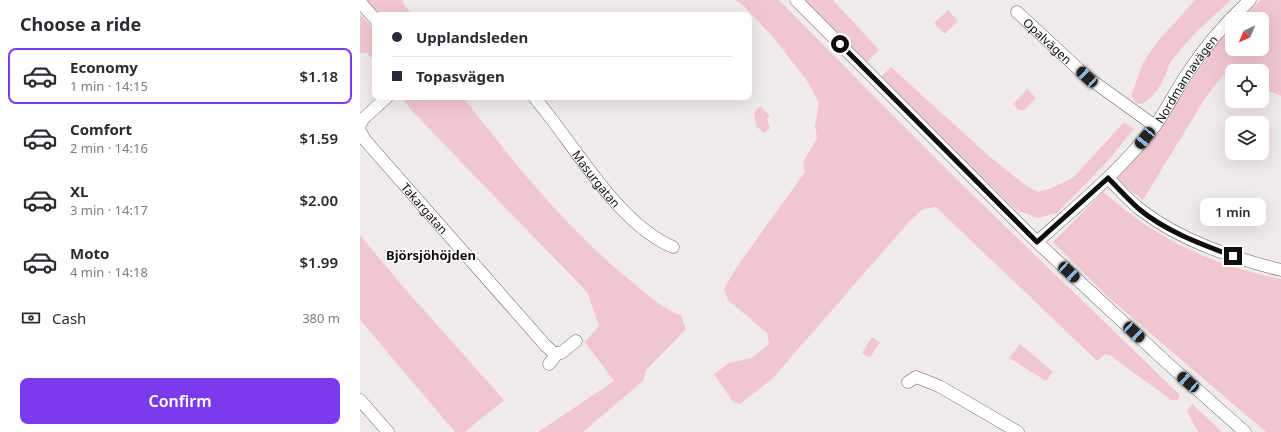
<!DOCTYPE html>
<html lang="en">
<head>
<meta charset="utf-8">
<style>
  body { margin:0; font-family:"Noto Sans",sans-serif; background:#f2f2f3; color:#2b2b33; height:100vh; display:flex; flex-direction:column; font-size:15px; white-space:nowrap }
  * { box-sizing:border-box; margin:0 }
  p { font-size:13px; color:#7c7c81 }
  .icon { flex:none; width:22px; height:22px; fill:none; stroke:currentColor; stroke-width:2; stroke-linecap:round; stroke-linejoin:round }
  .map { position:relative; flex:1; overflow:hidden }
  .sheet { display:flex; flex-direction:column; background:#fff; width:360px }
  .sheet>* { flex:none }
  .banner { position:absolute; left:12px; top:12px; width:380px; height:88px; border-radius:8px; box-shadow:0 4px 16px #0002; display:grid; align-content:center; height:88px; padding:0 20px; background:#fff }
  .needle { width:26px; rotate:224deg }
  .controls { position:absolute; left:865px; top:12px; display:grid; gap:8px }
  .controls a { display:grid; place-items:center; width:44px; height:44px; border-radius:8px; background:#fff; box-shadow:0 4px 16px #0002; font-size:20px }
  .end { position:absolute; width:18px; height:18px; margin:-9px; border:5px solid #100d0e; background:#fff; box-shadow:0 0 0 2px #fff }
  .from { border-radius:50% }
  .bubble { position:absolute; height:28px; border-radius:8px; background:#fff; box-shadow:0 4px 16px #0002; font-size:13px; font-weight:600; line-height:28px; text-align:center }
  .car { position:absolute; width:12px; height:24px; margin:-12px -6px; border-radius:5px; box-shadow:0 0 3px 1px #0007; background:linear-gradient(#222 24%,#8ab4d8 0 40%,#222 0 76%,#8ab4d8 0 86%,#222 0) }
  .banner b { display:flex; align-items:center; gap:14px; height:38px; font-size:15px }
  .banner b+b { border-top:1px solid #e1e1e2 }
  .banner i { width:10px; height:10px; background:#2b2b33 }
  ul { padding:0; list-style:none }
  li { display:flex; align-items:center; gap:12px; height:56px; margin:0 8px 6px; padding:0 12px; border:2px solid transparent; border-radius:8px }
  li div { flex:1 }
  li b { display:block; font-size:15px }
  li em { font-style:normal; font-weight:600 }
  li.current { border-color:#7c3aed }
  li>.icon { width:36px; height:36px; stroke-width:1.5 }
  h2 { padding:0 20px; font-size:18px; line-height:48px }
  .pay { display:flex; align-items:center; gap:10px; height:44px; padding:0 20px; font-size:15px }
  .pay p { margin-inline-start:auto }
  .action { display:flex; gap:8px; margin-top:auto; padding:8px 20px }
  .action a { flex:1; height:46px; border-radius:8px; background:#7c3aed; color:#fff; font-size:16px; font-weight:600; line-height:46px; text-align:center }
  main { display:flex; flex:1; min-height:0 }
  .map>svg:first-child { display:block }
  .green { fill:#f1c7cf }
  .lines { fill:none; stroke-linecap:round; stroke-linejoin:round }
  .minor-casing { stroke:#6a6465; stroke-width:13 }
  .minor { stroke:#fff; stroke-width:12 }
  .route { stroke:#100d0e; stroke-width:5 }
  .labels { text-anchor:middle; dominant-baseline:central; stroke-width:3; stroke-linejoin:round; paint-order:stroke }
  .street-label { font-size:12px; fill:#100d0e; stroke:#fff }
  .neighbourhood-label { font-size:13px; font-weight:bold; fill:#100d0e; stroke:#fff }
</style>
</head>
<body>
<main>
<section class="sheet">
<h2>Choose a ride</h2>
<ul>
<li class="current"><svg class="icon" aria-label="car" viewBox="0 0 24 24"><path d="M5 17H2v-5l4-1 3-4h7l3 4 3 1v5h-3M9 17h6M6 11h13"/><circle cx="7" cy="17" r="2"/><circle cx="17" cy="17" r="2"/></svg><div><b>Economy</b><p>1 min · 14:15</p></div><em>$1.18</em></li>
<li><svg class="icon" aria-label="car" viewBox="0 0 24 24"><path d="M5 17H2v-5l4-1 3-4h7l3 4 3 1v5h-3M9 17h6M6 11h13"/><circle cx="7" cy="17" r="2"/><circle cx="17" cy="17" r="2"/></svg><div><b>Comfort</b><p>2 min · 14:16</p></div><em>$1.59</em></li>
<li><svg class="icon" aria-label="car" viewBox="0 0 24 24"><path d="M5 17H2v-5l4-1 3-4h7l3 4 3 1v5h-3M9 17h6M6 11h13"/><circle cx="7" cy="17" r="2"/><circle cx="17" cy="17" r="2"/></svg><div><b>XL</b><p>3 min · 14:17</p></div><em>$2.00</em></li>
<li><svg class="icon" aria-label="car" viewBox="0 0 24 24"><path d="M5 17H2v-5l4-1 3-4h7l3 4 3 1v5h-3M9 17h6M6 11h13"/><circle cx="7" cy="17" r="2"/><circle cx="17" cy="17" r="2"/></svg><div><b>Moto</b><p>4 min · 14:18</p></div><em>$1.99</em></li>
</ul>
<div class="pay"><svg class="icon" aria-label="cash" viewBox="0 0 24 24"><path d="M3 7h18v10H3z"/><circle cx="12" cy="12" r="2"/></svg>Cash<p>380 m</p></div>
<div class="action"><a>Confirm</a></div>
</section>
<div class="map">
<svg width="921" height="432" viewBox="0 0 921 432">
  <rect width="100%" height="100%" fill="#f1eaeb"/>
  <path class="green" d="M7,0H43L44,5L53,15H16L6,4Z
    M375,0H419L587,170L820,395L817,400H811L751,356L745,354L737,361L576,207L563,209L549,222L412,379L380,404L373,402L354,374L369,363L392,358L409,344L407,333L368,300L364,289L376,268L445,172L443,162L457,138L455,126L459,103L447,81L413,37L383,5Z
    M445,0H473L519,50L506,63Z
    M835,0H871C849,20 828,38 811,62C807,68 806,75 802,82C798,90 790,99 782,104L776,103L771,96L783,63L797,42Z
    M901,0H921V96L902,88V71H872V75H863L846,97L783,200L756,179L794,133L864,34L872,26V49H902V19H880Z
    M588,10L598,21L585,34L574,23Z
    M0,14L15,31V62L7,53H0Z
    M531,67L629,156L665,185L678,192L689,189L713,178L764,122L774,129L745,164L697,213L678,218L656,210L520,78Z
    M667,89L676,98L664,110H659L653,104Z
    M42,97H103C155,164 209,232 276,285C290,297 303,309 321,315L326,329L286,370L283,381L223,432H178L254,381L225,342L239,326L227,292L51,110Z
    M400,106L410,116L407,119L410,128L404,133L396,126L394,113Z
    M743,192C759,205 775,218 792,229C830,254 877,270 921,279V432H906L748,297L693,242Z
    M0,235L39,282L144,400L105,432H95L0,320Z
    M512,337L520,342L510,358L502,353Z
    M660,344L693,372L686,381L649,358Z
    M832,404L861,431V432H838L827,411Z"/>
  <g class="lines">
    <g class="minor-casing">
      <g id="minor">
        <path d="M436,0L677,242L806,362L885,432"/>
        <path d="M0,2L15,19"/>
        <path id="s1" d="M657,12L727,77L795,126"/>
        <path id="s2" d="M174,97C213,142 257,224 313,247"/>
        <path d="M0,125L3,119L27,97"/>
        <path id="s3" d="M0,131L5,140L186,346L194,353H201L216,341"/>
        <path d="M748,178C759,189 769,201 781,210C821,241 873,258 921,270"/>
        <path id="s4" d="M677,242C718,205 760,171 794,127C807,110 816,89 829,71C846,45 867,21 890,0"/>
        <path d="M189,364L197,354"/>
        <path d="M548,382L556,377L579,386L658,432"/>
        <path d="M0,400L28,432"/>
      </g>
    </g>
    <use href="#minor" class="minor"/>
  </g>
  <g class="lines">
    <path class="route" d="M480,44L677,242L748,178C758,188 768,199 779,209C805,231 841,244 873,256"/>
  </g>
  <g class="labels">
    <g class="street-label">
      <text stroke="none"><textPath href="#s1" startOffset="42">Opalvägen</textPath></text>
      <text stroke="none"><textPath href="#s4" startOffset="222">Nordmannavägen</textPath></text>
      <text stroke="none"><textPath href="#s2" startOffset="103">Masurgatan</textPath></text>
      <text stroke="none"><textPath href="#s3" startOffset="101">Takargatan</textPath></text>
    </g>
    <g class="neighbourhood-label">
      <text x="71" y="255">Björsjöhöjden</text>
    </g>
  </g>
</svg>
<div class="controls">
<a><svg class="needle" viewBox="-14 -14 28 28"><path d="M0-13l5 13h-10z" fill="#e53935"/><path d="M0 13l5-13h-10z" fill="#7c7c81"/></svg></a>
<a><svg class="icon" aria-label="locate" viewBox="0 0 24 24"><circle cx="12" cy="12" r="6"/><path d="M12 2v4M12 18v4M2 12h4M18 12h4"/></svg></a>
<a><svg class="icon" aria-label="layers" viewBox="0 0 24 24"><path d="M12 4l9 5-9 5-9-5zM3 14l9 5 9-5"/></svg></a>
</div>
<i class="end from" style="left:480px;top:44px"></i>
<i class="end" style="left:873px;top:256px"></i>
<div class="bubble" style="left:840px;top:198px;width:66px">1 min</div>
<i class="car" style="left:727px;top:77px;rotate:313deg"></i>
<i class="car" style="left:785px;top:138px;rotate:219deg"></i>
<i class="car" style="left:709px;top:272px;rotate:133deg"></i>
<i class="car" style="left:774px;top:332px;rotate:133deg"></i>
<i class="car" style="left:828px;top:382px;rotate:311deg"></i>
<div class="banner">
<b><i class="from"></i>Upplandsleden</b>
<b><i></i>Topasvägen</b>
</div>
</div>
</main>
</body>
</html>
